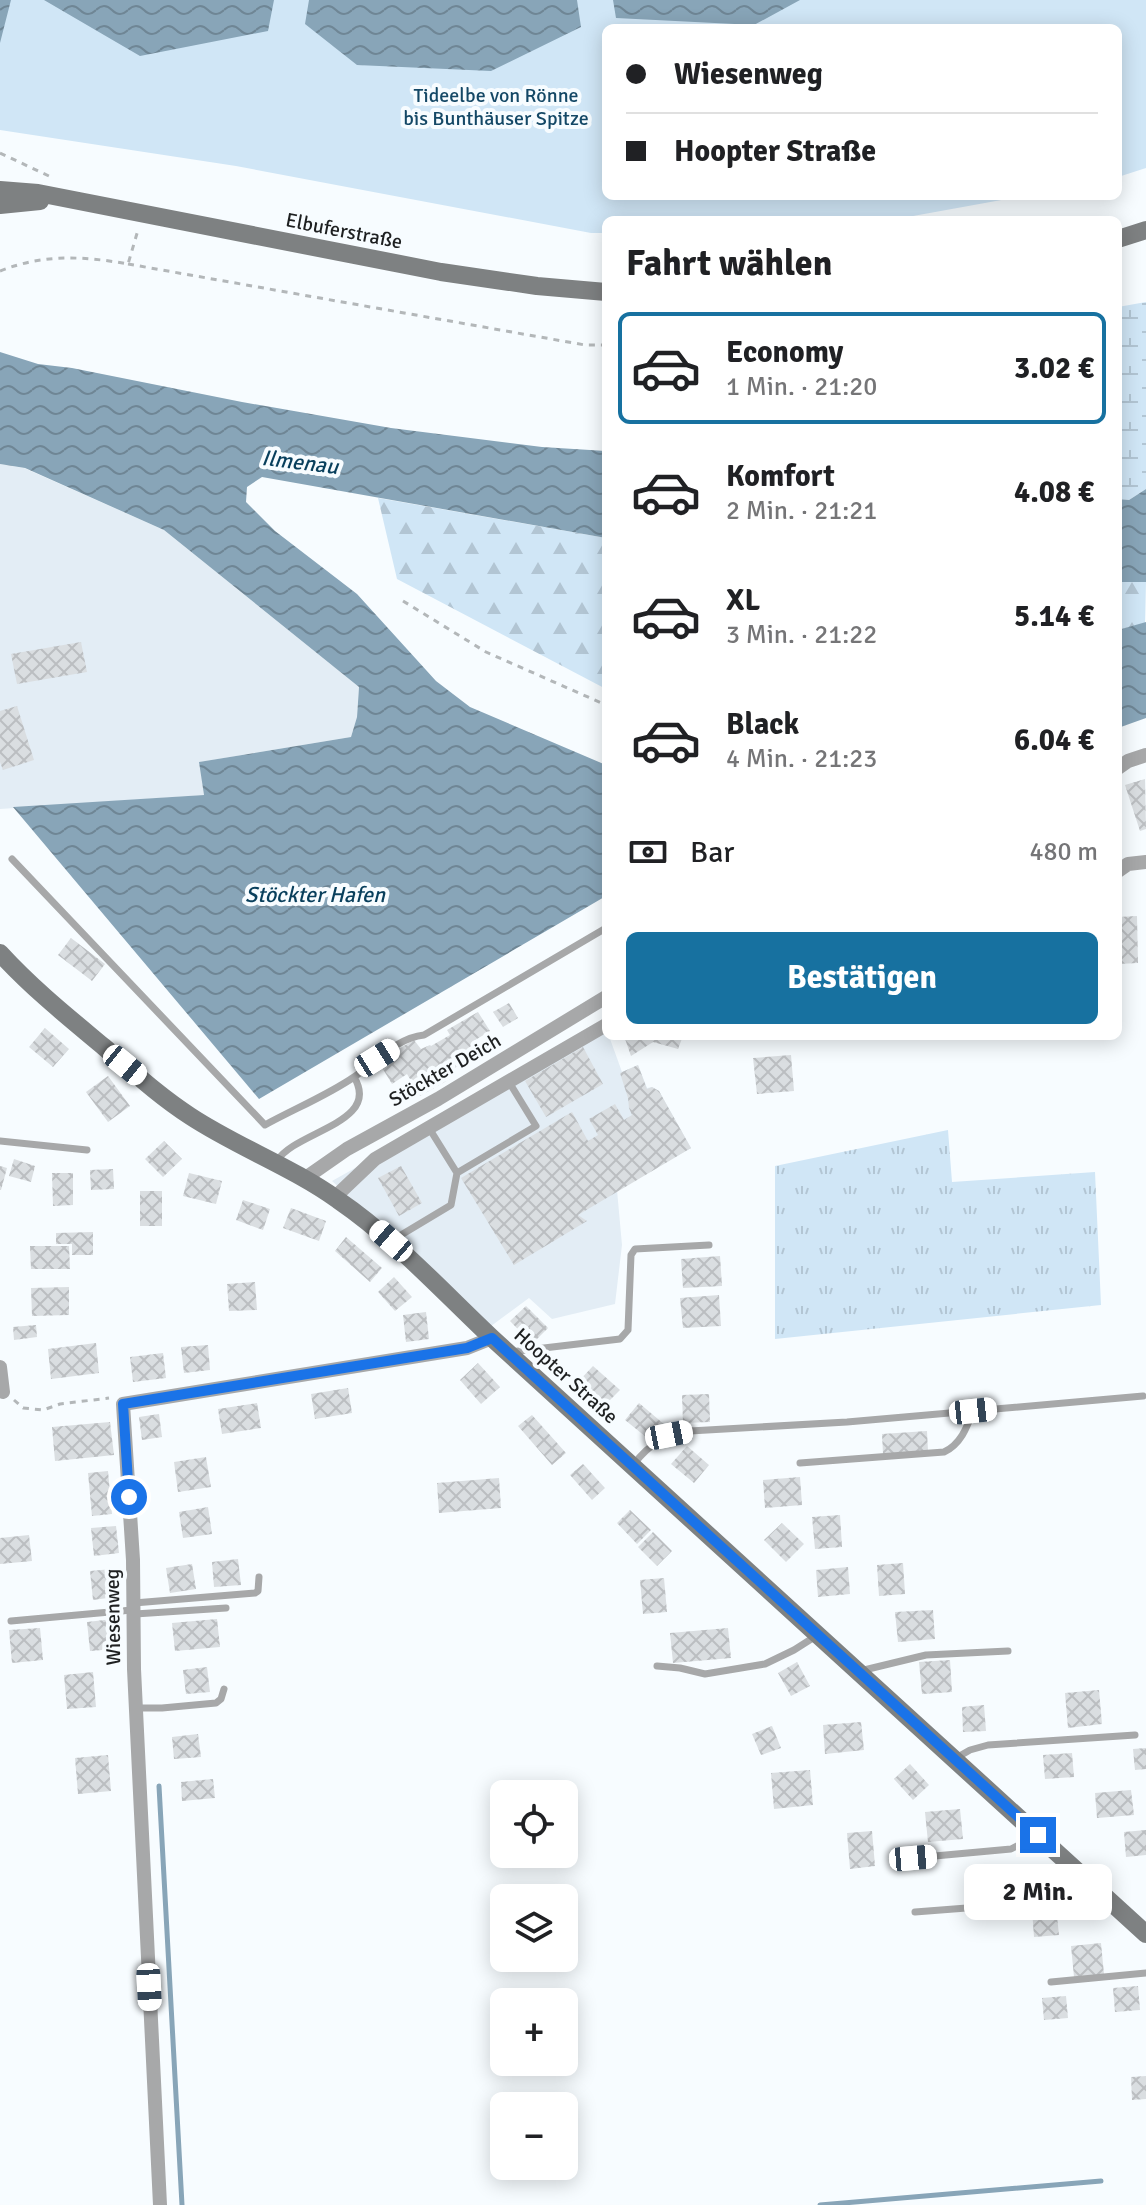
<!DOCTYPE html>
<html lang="de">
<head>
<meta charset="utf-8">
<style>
  body { margin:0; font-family:Signika,sans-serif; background:#f6f6f6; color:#202124; height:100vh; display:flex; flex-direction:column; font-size:30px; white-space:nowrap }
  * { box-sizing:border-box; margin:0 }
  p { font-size:26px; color:#757577 }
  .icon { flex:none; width:44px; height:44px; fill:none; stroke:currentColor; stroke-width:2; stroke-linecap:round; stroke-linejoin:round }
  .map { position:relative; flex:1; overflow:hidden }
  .panel { position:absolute; left:602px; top:216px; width:520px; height:824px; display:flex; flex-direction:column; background:#fff; border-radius:12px; box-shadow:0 4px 20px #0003 }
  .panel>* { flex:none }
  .top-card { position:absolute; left:602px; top:24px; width:520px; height:176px; border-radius:12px; box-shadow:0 4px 20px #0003; display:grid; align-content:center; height:176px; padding:0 24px; background:#fff }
  .tools { position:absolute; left:490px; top:1780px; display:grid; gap:16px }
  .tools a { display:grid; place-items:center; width:88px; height:88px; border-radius:12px; background:#fff; box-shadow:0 4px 20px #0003; font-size:40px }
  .end { position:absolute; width:36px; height:36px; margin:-18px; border:10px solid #1a73e8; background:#fff; box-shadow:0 0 0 4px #fff }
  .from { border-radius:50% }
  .bubble { position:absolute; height:56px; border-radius:12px; background:#fff; box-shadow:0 4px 20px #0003; font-size:26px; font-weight:700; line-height:56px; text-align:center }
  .car { position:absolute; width:24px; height:48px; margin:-24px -12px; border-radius:10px; box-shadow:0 0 6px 2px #0007; background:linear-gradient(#fff 24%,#345 0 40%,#fff 0 76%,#345 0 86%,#fff 0) }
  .top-card b { display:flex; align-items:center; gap:28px; height:76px; font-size:30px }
  .top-card b+b { border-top:2px solid #e0e0e0 }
  .top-card i { width:20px; height:20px; background:#202124 }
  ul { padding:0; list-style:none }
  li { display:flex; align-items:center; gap:24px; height:112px; margin:0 16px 12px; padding:0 8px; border:4px solid transparent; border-radius:12px }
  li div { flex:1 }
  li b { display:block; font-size:30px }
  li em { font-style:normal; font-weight:700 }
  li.selected { border-color:#1771a0 }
  li>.icon { width:72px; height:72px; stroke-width:1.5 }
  h2 { padding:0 24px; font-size:36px; line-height:96px }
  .pay { display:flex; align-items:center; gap:20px; height:88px; padding:0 24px; font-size:30px }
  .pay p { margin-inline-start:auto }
  .action { display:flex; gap:16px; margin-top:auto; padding:16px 24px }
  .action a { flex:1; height:92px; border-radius:12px; background:#1771a0; color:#fff; font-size:32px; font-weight:700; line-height:92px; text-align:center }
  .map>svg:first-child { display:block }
  .built { fill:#e3edf5 }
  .grass { fill:url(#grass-tufts) }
  .forest { fill:url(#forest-firs) }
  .wetland { fill:url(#wetland-marsh) }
  .park { fill:#d0e6f6 }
  .water { fill:url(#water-waves) }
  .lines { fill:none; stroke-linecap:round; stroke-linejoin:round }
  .stream { stroke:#88a5b8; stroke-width:5 }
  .building { fill:url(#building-cross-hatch) }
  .path { stroke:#b3b7b9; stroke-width:3; stroke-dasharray:6 6; stroke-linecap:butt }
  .lane { stroke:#a7a8a9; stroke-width:7 }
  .street { stroke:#a7a8a9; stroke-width:14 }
  .secondary { stroke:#7e8182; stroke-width:18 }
  .route { stroke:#1a73e8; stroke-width:10 }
  .labels { text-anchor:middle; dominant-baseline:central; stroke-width:8; stroke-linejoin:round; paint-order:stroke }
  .park-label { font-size:20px; fill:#144866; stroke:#f7fcff }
  .street-label { font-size:20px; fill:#1e2021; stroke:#f7fcff }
  .water-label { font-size:22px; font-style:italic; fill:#083f5c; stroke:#f7fcff }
</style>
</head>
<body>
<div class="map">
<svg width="1146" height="2205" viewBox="0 0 1146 2205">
  <defs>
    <pattern id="grass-tufts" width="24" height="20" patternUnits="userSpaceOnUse" patternTransform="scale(2)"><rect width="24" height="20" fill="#d0e6f6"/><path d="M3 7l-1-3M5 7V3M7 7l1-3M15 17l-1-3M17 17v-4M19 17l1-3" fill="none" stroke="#b2c5d3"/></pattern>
    <pattern id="forest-firs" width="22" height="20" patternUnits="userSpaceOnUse" patternTransform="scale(2)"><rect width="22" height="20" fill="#d0e6f6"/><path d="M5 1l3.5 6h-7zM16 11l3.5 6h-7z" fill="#b2c5d3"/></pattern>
    <pattern id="wetland-marsh" width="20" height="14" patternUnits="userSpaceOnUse" patternTransform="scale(2)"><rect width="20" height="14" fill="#d0e6f6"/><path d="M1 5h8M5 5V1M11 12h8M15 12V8" fill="none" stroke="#b2c5d3"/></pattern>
    <pattern id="water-waves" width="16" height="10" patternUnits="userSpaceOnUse" patternTransform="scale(2)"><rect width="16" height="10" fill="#88a5b8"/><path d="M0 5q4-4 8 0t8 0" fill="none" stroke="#6f8695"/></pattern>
    <pattern id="building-cross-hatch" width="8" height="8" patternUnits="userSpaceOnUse" patternTransform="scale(2)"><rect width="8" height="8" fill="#dadee1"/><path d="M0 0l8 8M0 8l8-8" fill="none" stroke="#bbbec1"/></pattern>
  </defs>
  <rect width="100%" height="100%" fill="#f7fcff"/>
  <path class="built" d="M0,464L24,468L164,530L359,687L357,717L351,737L200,762L204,795L0,809Z
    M606,1027V1036H609L622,1072L638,1065L647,1088L652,1087L659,1091L691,1148L617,1190L622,1245L615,1304L552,1319L529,1298L491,1326L332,1181Z"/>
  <path class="grass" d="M948,1130L952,1182L1095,1172L1101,1305L775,1339V1166Z"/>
  <path class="forest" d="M378,498L606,538V689L397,579Z
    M1118,582H1146L1145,623L1118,630Z"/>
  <path class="wetland" d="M1146,302V489L1129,500L1118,499V307Z"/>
  <path class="park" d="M0,0H1146V168L1118,177V28H606V196H1023L891,220H606V233H591L236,166L0,130Z"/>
  <path class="water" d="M0,0H11L0,43Z
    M44,0H274L268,31L140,56Z
    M309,0H577L581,27L491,71L357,65L305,24Z
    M613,0H800L754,25L616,18Z
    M0,352L38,364L72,368L242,402L391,428L542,447L606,451V538L262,477L247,487L246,502L275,531L357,594L436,681L470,707L606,765V896L259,1099L13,807L204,795L199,762L351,737L357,717L359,687L164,530L25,468L0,464Z
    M1146,489V582H1118V499L1129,500Z
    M1146,622V718L1118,728V630Z"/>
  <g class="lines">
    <path class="stream" d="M159,1786L182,2205
      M820,2205L1101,2181"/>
  </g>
  <path class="building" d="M81,642L87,672L17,684L11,654Z
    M17,706L34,760L3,770L0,762V711Z
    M1145,779L1146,829L1140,831L1125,785Z
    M1137,916L1138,963L1118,964V917Z
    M71,938L105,964L92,981L58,955Z
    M509,1003L518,1018L503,1027L493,1012Z
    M478,1012L490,1031L472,1042L479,1054L446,1073L450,1079L420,1096L407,1074L392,1084L378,1061L414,1040L421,1049L430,1045L431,1046L450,1035L447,1030Z
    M45,1028L69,1049L53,1067L29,1047Z
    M624,1036H683L678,1049L653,1042L631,1056Z
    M583,1047L603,1084L546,1117L525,1081Z
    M791,1055L794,1091L757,1094L753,1058Z
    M638,1065L647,1089L652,1087L659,1091L691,1148L578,1215L587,1221L514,1265L461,1178L572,1112L588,1141L598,1135L589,1119L615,1104L624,1120L632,1115L629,1108L628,1098L620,1073Z
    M108,1076L130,1106L108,1122L86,1092Z
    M164,1141L182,1159L163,1177L145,1159Z
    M14,1159L35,1166L31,1182L9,1176Z
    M0,1166L7,1168L1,1190H0Z
    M401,1166L422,1203L399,1216L378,1178Z
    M113,1169L114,1189L91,1190L90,1170Z
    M52,1173H73V1205L53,1206Z
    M189,1173L222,1181L216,1204L183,1196Z
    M140,1191H162V1226H140Z
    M243,1200L270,1209L263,1230L236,1220Z
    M291,1208L326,1221L319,1241L283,1228Z
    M93,1232V1255H72V1244H56V1233Z
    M346,1237L382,1268L370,1282L335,1251Z
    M30,1246H69L70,1269H31Z
    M720,1256L722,1286L683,1288L681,1259Z
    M394,1277L412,1297L395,1311L378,1292Z
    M255,1282L257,1310L229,1311L227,1284Z
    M69,1287V1315L32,1316L31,1288Z
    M719,1295L721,1326L683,1328L680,1298Z
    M526,1306L548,1328L532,1344L510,1321Z
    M426,1312L429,1339L406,1342L403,1315Z
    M36,1325L37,1337L14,1340L13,1327Z
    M96,1343L99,1373L51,1379L48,1349Z
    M208,1345L210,1370L184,1373L181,1347Z
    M163,1353L166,1378L133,1382L130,1357Z
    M478,1363L500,1387L481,1404L460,1380Z
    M593,1366L620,1390L603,1407L577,1383Z
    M348,1388L352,1413L315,1419L311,1394Z
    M709,1394L710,1422L683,1423L682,1395Z
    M257,1403L261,1428L222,1434L218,1409Z
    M639,1403L665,1425L651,1441L625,1420Z
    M159,1414L162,1437L142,1440L139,1417Z
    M532,1415L566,1453L552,1465L518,1426Z
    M110,1422L114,1455L55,1461L52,1427Z
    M927,1431L928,1451L883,1454L882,1434Z
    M687,1446L709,1465L694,1483L671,1464Z
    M206,1457L211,1487L178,1492L174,1462Z
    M583,1464L605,1488L592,1500L570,1475Z
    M108,1471L112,1514L92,1516L88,1473Z
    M800,1477L802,1505L765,1508L763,1480Z
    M499,1478L501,1508L439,1513L437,1483Z
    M208,1507L212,1534L183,1538L179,1512Z
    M630,1510L651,1530L637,1544L617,1523Z
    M840,1515L842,1547L815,1549L812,1517Z
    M782,1523L804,1544L786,1562L764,1540Z
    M116,1526L119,1553L94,1556L91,1528Z
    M653,1532L672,1551L657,1566L638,1547Z
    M29,1535L32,1561L0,1564V1538Z
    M238,1559L241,1585L214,1587L212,1562Z
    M903,1563L905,1594L879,1596L877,1565Z
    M192,1564L196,1589L170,1593L166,1568Z
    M848,1567L850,1594L818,1597L816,1570Z
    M112,1569L115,1597L93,1600L90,1571Z
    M664,1578L667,1612L643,1614L640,1580Z
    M933,1610L935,1639L898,1642L895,1612Z
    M113,1619L115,1649L90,1651L87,1622Z
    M217,1619L220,1647L175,1651L172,1623Z
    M40,1628L43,1660L12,1663L9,1630Z
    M728,1628L731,1658L673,1663L670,1633Z
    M950,1660L952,1692L922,1694L919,1662Z
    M797,1662L810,1686L791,1696L778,1673Z
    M207,1667L210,1692L186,1694L183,1670Z
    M93,1672L96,1707L67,1709L64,1675Z
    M1099,1690L1102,1724L1068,1728L1065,1693Z
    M984,1705L986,1731L963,1732L962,1707Z
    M861,1722L864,1750L825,1754L823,1725Z
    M772,1726L781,1748L761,1755L752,1734Z
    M198,1734L201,1757L174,1759L172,1737Z
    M1146,1748V1769L1135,1770L1133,1749Z
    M1072,1753L1074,1777L1045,1779L1043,1755Z
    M108,1755L111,1791L78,1794L75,1758Z
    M910,1764L929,1785L913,1800L894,1779Z
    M810,1770L813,1805L774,1809L771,1773Z
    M213,1779L215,1798L182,1801L181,1782Z
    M1131,1790L1134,1815L1097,1818L1095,1793Z
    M960,1809L963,1839L928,1842L925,1812Z
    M1146,1830V1855L1126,1857L1124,1832Z
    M872,1831L875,1866L850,1869L847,1833Z
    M1017,1871L1019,1895L993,1897L991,1873Z
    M1056,1907L1059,1935L1034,1937L1032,1909Z
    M1101,1943L1104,1974L1074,1977L1071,1946Z
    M1138,1986L1140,2010L1115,2012L1113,1988Z
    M1066,1996L1068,2018L1044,2020L1042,1998Z
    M1146,2076V2099L1132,2100L1131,2077Z"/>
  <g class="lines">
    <path class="path" d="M0,153L51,177
      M128,264L585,345H606
      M0,271C43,254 83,256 128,264L138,230
      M403,601L486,652L606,705
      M14,1400L23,1408L43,1410L60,1404L109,1398"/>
    <path class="lane" d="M12,859L265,1125C294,1109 328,1095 354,1077C377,1062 396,1038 424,1035L606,928
      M429,1128L457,1173L536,1126L509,1082
      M0,1141L87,1150
      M277,1161C295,1131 382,1123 354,1077
      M391,1241L451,1205L457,1173
      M510,1352L620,1339L628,1330L631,1255L635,1249L709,1245
      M800,1463L944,1452C961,1444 967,1427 973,1411
      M634,1464C650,1443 664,1436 690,1431L847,1422L1143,1396
      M134,1603L255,1593L258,1591L259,1577
      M135,1614L226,1608
      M11,1621L132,1610
      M657,1666L680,1668L705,1674L765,1664L794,1650L816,1636
      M860,1671L926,1655L1008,1651
      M135,1708H162L216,1703L221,1699L224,1689
      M956,1758L970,1750L988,1745L1135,1735
      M913,1858L1011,1849L1036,1836
      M915,1912L1057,1901L1072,1897L1090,1886
      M1051,1982L1146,1973"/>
    <path class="street" d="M1118,768L1128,761L1146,755
      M1118,871L1128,864L1146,862
      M304,1179L347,1149L438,1099L606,997
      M335,1197L375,1159L606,1025
      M0,1367L3,1392
      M160,2205L134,1669L133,1560L123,1404L467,1348L492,1338"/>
    <path class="secondary" d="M0,190L38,193L441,272L537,286L606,292
      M0,205L40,201
      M1118,239L1146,230
      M0,953C32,988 68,1017 104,1047C132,1071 159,1096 190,1116C237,1147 292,1167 338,1200C395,1239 442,1291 492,1338L1146,1934"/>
  </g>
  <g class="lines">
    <path class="route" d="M129,1497L123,1404L467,1348L492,1338L1038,1835"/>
  </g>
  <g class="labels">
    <g class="park-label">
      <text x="496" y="95">Tideelbe von Rönne<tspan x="496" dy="23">bis Bunthäuser Spitze</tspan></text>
    </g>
    <g class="street-label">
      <text transform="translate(344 231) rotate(11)">Elbuferstraße</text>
      <text transform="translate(445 1070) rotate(-30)">Stöckter Deich</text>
      <text transform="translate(566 1376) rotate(42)">Hoopter Straße</text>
      <text transform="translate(113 1617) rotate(-91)">Wiesenweg</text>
    </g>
    <g class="water-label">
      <text transform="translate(300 462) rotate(7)">Ilmenau</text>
      <text x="315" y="894">Stöckter Hafen</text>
    </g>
  </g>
</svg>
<div class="tools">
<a><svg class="icon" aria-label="locate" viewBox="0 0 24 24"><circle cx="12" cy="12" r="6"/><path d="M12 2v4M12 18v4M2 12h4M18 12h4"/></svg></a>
<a><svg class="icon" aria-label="layers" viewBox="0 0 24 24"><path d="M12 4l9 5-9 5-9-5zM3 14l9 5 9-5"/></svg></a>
<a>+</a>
<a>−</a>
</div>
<i class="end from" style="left:129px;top:1497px"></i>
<i class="end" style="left:1038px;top:1835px"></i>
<div class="bubble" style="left:964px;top:1864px;width:148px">2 Min.</div>
<i class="car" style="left:377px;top:1058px;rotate:58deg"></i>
<i class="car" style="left:125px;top:1065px;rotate:129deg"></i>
<i class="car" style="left:391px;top:1241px;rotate:311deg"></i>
<i class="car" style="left:973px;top:1411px;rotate:84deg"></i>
<i class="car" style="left:669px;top:1435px;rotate:79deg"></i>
<i class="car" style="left:913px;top:1858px;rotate:85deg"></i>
<i class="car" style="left:149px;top:1987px;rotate:177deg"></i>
<div class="top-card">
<b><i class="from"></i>Wiesenweg</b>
<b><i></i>Hoopter Straße</b>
</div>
<section class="panel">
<h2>Fahrt wählen</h2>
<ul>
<li class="selected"><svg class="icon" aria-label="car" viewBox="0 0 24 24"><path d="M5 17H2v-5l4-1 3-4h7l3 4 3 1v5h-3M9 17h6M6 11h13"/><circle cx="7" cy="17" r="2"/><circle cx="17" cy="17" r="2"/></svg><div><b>Economy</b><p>1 Min. · 21:20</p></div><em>3.02 €</em></li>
<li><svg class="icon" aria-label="car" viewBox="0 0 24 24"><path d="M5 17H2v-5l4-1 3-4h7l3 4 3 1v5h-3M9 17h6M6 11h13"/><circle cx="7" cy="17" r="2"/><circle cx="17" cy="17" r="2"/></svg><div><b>Komfort</b><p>2 Min. · 21:21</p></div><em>4.08 €</em></li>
<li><svg class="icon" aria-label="car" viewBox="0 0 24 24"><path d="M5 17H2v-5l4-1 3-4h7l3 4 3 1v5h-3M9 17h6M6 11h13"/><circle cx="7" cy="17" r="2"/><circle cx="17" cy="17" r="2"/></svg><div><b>XL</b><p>3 Min. · 21:22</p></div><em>5.14 €</em></li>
<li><svg class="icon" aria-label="car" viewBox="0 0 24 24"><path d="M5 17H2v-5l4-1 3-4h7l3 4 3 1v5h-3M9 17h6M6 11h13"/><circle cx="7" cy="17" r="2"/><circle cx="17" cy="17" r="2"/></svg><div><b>Black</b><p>4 Min. · 21:23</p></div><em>6.04 €</em></li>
</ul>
<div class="pay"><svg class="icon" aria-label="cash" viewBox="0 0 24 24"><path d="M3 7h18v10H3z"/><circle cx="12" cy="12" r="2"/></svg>Bar<p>480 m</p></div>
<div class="action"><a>Bestätigen</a></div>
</section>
</div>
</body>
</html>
